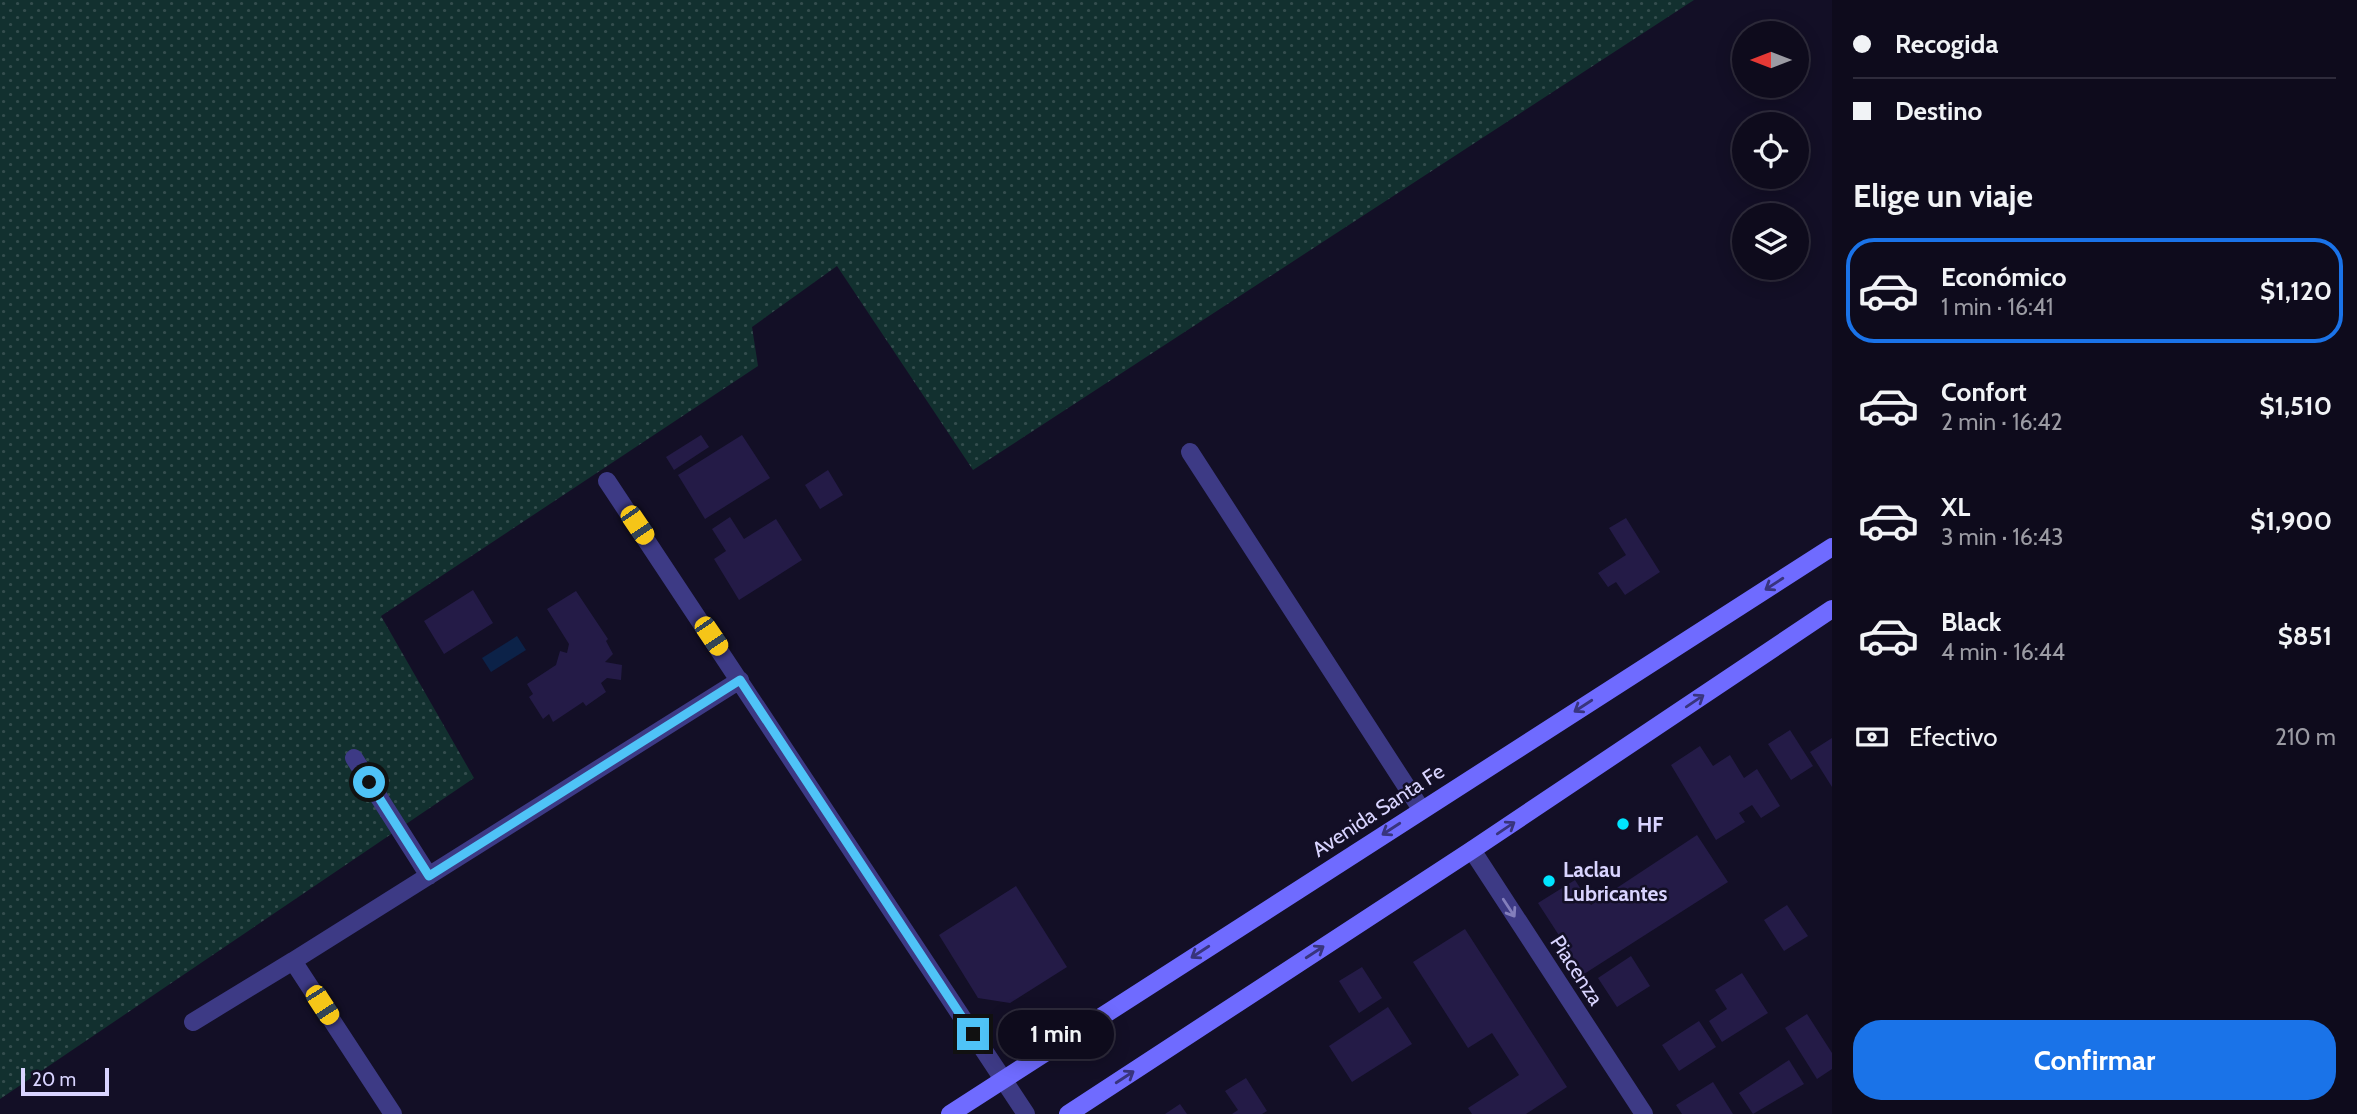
<!DOCTYPE html>
<html lang="es">
<head>
<meta charset="utf-8">
<style>
  body { margin:0; font-family:Cabin,sans-serif; background:#1c1929; color:#f1f3f6; height:100vh; display:flex; flex-direction:column; font-size:26px; white-space:nowrap }
  * { box-sizing:border-box; margin:0 }
  p { font-size:23px; color:#9b9ba3 }
  .icon { flex:none; width:38px; height:38px; fill:none; stroke:currentColor; stroke-width:2; stroke-linecap:round; stroke-linejoin:round }
  .map { position:relative; flex:1; overflow:hidden }
  .panel { display:flex; flex-direction:column; background:#0e0b1c; width:525px }
  .panel>* { flex:none }
  .hud { display:grid; align-content:center; height:154px; padding:0 21px; background:#0e0b1c }
  .needle { width:46px; rotate:270deg }
  .buttons { position:absolute; left:1732px; top:21px; display:grid; gap:14px }
  .buttons a { display:grid; place-items:center; width:77px; height:77px; border-radius:50%; background:#0e0b1c; box-shadow:0 4px 18px #0003,0 0 0 2px #2e2b3b; font-size:35px }
  .scale { position:absolute; left:21px; bottom:18px; width:88px; box-sizing:border-box; padding-left:7px; border:4px solid #d9d4ff; border-top:0; font-size:19px; line-height:24px; white-space:nowrap; color:#d9d4ff; -webkit-text-stroke:5px #130f26; paint-order:stroke }
  .end { position:absolute; width:32px; height:32px; margin:-16px; border:9px solid #4fc3f7; background:#111; box-shadow:0 0 0 4px #111 }
  .from { border-radius:50% }
  .bubble { position:absolute; height:49px; border-radius:24px; background:#0e0b1c; box-shadow:0 4px 18px #0003,0 0 0 2px #2e2b3b; font-size:23px; font-weight:700; line-height:49px; text-align:center }
  .car { position:absolute; width:21px; height:42px; margin:-21px -10px; border-radius:9px; box-shadow:0 0 5px 2px #0007; background:linear-gradient(#f5c518 24%,#345 0 40%,#f5c518 0 76%,#345 0 86%,#f5c518 0) }
  .hud b { display:flex; align-items:center; gap:24px; height:66px; font-size:26px }
  .hud b+b { border-top:2px solid #2e2b3b }
  .hud i { width:18px; height:18px; background:#f1f3f6 }
  ul { padding:0; list-style:none }
  li { display:flex; align-items:center; gap:21px; height:105px; margin:0 14px 10px; padding:0 7px; border:4px solid transparent; border-radius:28px }
  li div { flex:1 }
  li b { display:block; font-size:26px }
  li em { font-style:normal; font-weight:700 }
  li.active { border-color:#1a73e8 }
  li>.icon { width:63px; height:63px; stroke-width:1.5 }
  h2 { padding:0 21px; font-size:32px; line-height:84px }
  .pay { display:flex; align-items:center; gap:18px; height:77px; padding:0 21px; font-size:26px }
  .pay p { margin-inline-start:auto }
  .primary-button { display:flex; gap:14px; margin-top:auto; padding:14px 21px }
  .primary-button a { flex:1; height:80px; border-radius:28px; background:#1a73e8; color:#fff; font-size:28px; font-weight:700; line-height:80px; text-align:center }
  main { display:flex; flex:1; min-height:0 }
  .map>svg:first-child { display:block }
  .grass { fill:url(#grass-dots) }
  .water { fill:#0c2248 }
  .building { fill:#241b47 }
  .lines { fill:none; stroke-linecap:round; stroke-linejoin:round }
  .street { stroke:#3d3a85; stroke-width:18 }
  .secondary { stroke:#6f6bff; stroke-width:18 }
  .oneway { stroke:#38347d }
  .oneway2 { stroke:#837fbc }
  .route { stroke:#4fc3f7; stroke-width:9 }
  .poi-dot { fill:#00e5ff; stroke:#130f26; stroke-width:2.5 }
  .labels { text-anchor:middle; dominant-baseline:central; stroke-width:5; stroke-linejoin:round; paint-order:stroke }
  .street-label { font-size:21px; fill:#d9d4ff; stroke:#130f26 }
  .poi-label { font-size:21px; font-weight:bold; fill:#d9d4ff; stroke:#130f26; text-anchor:start }
</style>
</head>
<body>
<main>
<div class="map">
<svg width="1832" height="1114" viewBox="0 0 1832 1114">
  <defs>
    <pattern id="grass-dots" width="8" height="8" patternUnits="userSpaceOnUse" patternTransform="scale(1.75)"><rect width="8" height="8" fill="#12302f"/><path d="M2 2h.1M6 6h.1" fill="none" stroke="#344d4e" stroke-width="1.8" stroke-linecap="round"/></pattern>
  </defs>
  <rect width="100%" height="100%" fill="#130f26"/>
  <path class="grass" d="M0,0H1694L973,470L837,266L752,327L758,366L381,616L474,778L0,1099Z"/>
  <path class="water" d="M517,636L526,650L491,672L482,658Z"/>
  <path class="building" d="M701,435L709,447L674,470L666,457Z
    M742,435L770,478L705,519L678,475Z
    M828,470L843,495L820,509L805,485Z
    M730,517L744,539L776,519L802,560L739,600L714,559L726,551L712,529Z
    M1626,518L1660,572L1625,595L1616,582L1608,587L1598,573L1626,555L1609,528Z
    M473,590L493,623L444,654L424,621Z
    M576,591L608,639L606,641L613,654L605,662L622,665L621,680L607,678L601,683L606,692L586,706L583,702L553,722L549,714L543,719L529,697L533,694L527,684L556,665L560,651L567,653L569,644L547,609Z
    M1790,730L1813,766L1791,780L1768,744Z
    M1832,738V787L1810,752Z
    M1700,746L1713,766L1730,755L1744,778L1757,769L1780,806L1761,818L1752,805L1739,813L1745,822L1716,840L1671,765Z
    M1697,835L1728,882L1584,974L1538,903L1575,880L1591,905Z
    M1016,886L1067,967L1010,1003L978,998L939,935Z
    M1787,905L1808,936L1784,951L1764,920Z
    M1465,929L1567,1087L1526,1114H1472L1468,1108L1519,1075L1492,1033L1468,1048L1413,962Z
    M1631,956L1650,986L1617,1007L1598,978Z
    M1362,967L1382,998L1359,1013L1339,981Z
    M1742,973L1768,1013L1722,1042L1709,1021L1727,1009L1715,990Z
    M1388,1007L1412,1044L1352,1082L1329,1046Z
    M1807,1014L1832,1053V1069L1817,1079L1785,1028Z
    M1699,1021L1716,1047L1679,1071L1662,1045Z
    M1789,1060L1804,1084L1753,1114L1739,1093Z
    M1246,1078L1267,1111L1262,1114H1232L1238,1110L1225,1091Z
    M1713,1082L1733,1114H1682L1676,1105Z
    M1180,1104L1187,1114H1165Z"/>
  <g class="lines">
    <path class="street" d="M1190,452L1421,809
      M607,481L1026,1114
      M354,758L429,876
      M1472,850L1644,1114
      M193,1022L293,961
      M393,1114L293,961L740,680"/>
    <path class="secondary" d="M950,1114L1832,547
      M1068,1114L1472,850L1832,609"/>
  </g>
  <defs><path id="oneway-shaft" d="M-6 0H5M1.5-3L5.5 0L1.5 3" fill="none" stroke-width="1.6" stroke-linecap="round" stroke-linejoin="round" transform="scale(1.75)"/></defs>
  <g class="oneway">
    <use href="#oneway-shaft" transform="translate(1774 584) rotate(147)"/>
    <use href="#oneway-shaft" transform="translate(1695 701) rotate(-34)"/>
    <use href="#oneway-shaft" transform="translate(1583 706) rotate(147)"/>
    <use href="#oneway-shaft" transform="translate(1506 828) rotate(-34)"/>
    <use href="#oneway-shaft" transform="translate(1391 829) rotate(147)"/>
    <use href="#oneway-shaft" transform="translate(1200 952) rotate(147)"/>
    <use href="#oneway-shaft" transform="translate(1315 952) rotate(-33)"/>
    <use href="#oneway-shaft" transform="translate(1125 1077) rotate(-33)"/>
  </g>
  <use class="oneway2" href="#oneway-shaft" transform="translate(1509 908) rotate(57)"/>
  <g class="lines">
    <path class="route" d="M369,782L429,876L740,680L973,1034"/>
  </g>
  <g class="poi-dot">
    <circle cx="1623" cy="824" r="7"/>
    <circle cx="1549" cy="881" r="7"/>
  </g>
  <g class="labels">
    <g class="street-label">
      <text transform="translate(1378 810) rotate(-33)">Avenida Santa Fe</text>
      <text transform="translate(1577 970) rotate(57)">Piacenza</text>
    </g>
    <g class="poi-label">
      <text x="1637" y="824">HF</text>
      <text x="1563" y="869">Laclau<tspan x="1563" dy="24">Lubricantes</tspan></text>
    </g>
  </g>
</svg>
<div class="buttons">
<a><svg class="needle" viewBox="-14 -14 28 28"><path d="M0-13l5 13h-10z" fill="#e53935"/><path d="M0 13l5-13h-10z" fill="#9b9ba3"/></svg></a>
<a><svg class="icon" aria-label="locate" viewBox="0 0 24 24"><circle cx="12" cy="12" r="6"/><path d="M12 2v4M12 18v4M2 12h4M18 12h4"/></svg></a>
<a><svg class="icon" aria-label="layers" viewBox="0 0 24 24"><path d="M12 4l9 5-9 5-9-5zM3 14l9 5 9-5"/></svg></a>
</div>
<div class="scale">20 m</div>
<i class="end from" style="left:369px;top:782px"></i>
<i class="end" style="left:973px;top:1034px"></i>
<div class="bubble" style="left:998px;top:1010px;width:116px">1 min</div>
<i class="car" style="left:637px;top:525px;rotate:146deg"></i>
<i class="car" style="left:711px;top:636px;rotate:146deg"></i>
<i class="car" style="left:322px;top:1005px;rotate:147deg"></i>
</div>
<section class="panel">
<div class="hud">
<b><i class="from"></i>Recogida</b>
<b><i></i>Destino</b>
</div>
<h2>Elige un viaje</h2>
<ul>
<li class="active"><svg class="icon" aria-label="car" viewBox="0 0 24 24"><path d="M5 17H2v-5l4-1 3-4h7l3 4 3 1v5h-3M9 17h6M6 11h13"/><circle cx="7" cy="17" r="2"/><circle cx="17" cy="17" r="2"/></svg><div><b>Económico</b><p>1 min · 16:41</p></div><em>$1,120</em></li>
<li><svg class="icon" aria-label="car" viewBox="0 0 24 24"><path d="M5 17H2v-5l4-1 3-4h7l3 4 3 1v5h-3M9 17h6M6 11h13"/><circle cx="7" cy="17" r="2"/><circle cx="17" cy="17" r="2"/></svg><div><b>Confort</b><p>2 min · 16:42</p></div><em>$1,510</em></li>
<li><svg class="icon" aria-label="car" viewBox="0 0 24 24"><path d="M5 17H2v-5l4-1 3-4h7l3 4 3 1v5h-3M9 17h6M6 11h13"/><circle cx="7" cy="17" r="2"/><circle cx="17" cy="17" r="2"/></svg><div><b>XL</b><p>3 min · 16:43</p></div><em>$1,900</em></li>
<li><svg class="icon" aria-label="car" viewBox="0 0 24 24"><path d="M5 17H2v-5l4-1 3-4h7l3 4 3 1v5h-3M9 17h6M6 11h13"/><circle cx="7" cy="17" r="2"/><circle cx="17" cy="17" r="2"/></svg><div><b>Black</b><p>4 min · 16:44</p></div><em>$851</em></li>
</ul>
<div class="pay"><svg class="icon" aria-label="cash" viewBox="0 0 24 24"><path d="M3 7h18v10H3z"/><circle cx="12" cy="12" r="2"/></svg>Efectivo<p>210 m</p></div>
<div class="primary-button"><a>Confirmar</a></div>
</section>
</main>
</body>
</html>
